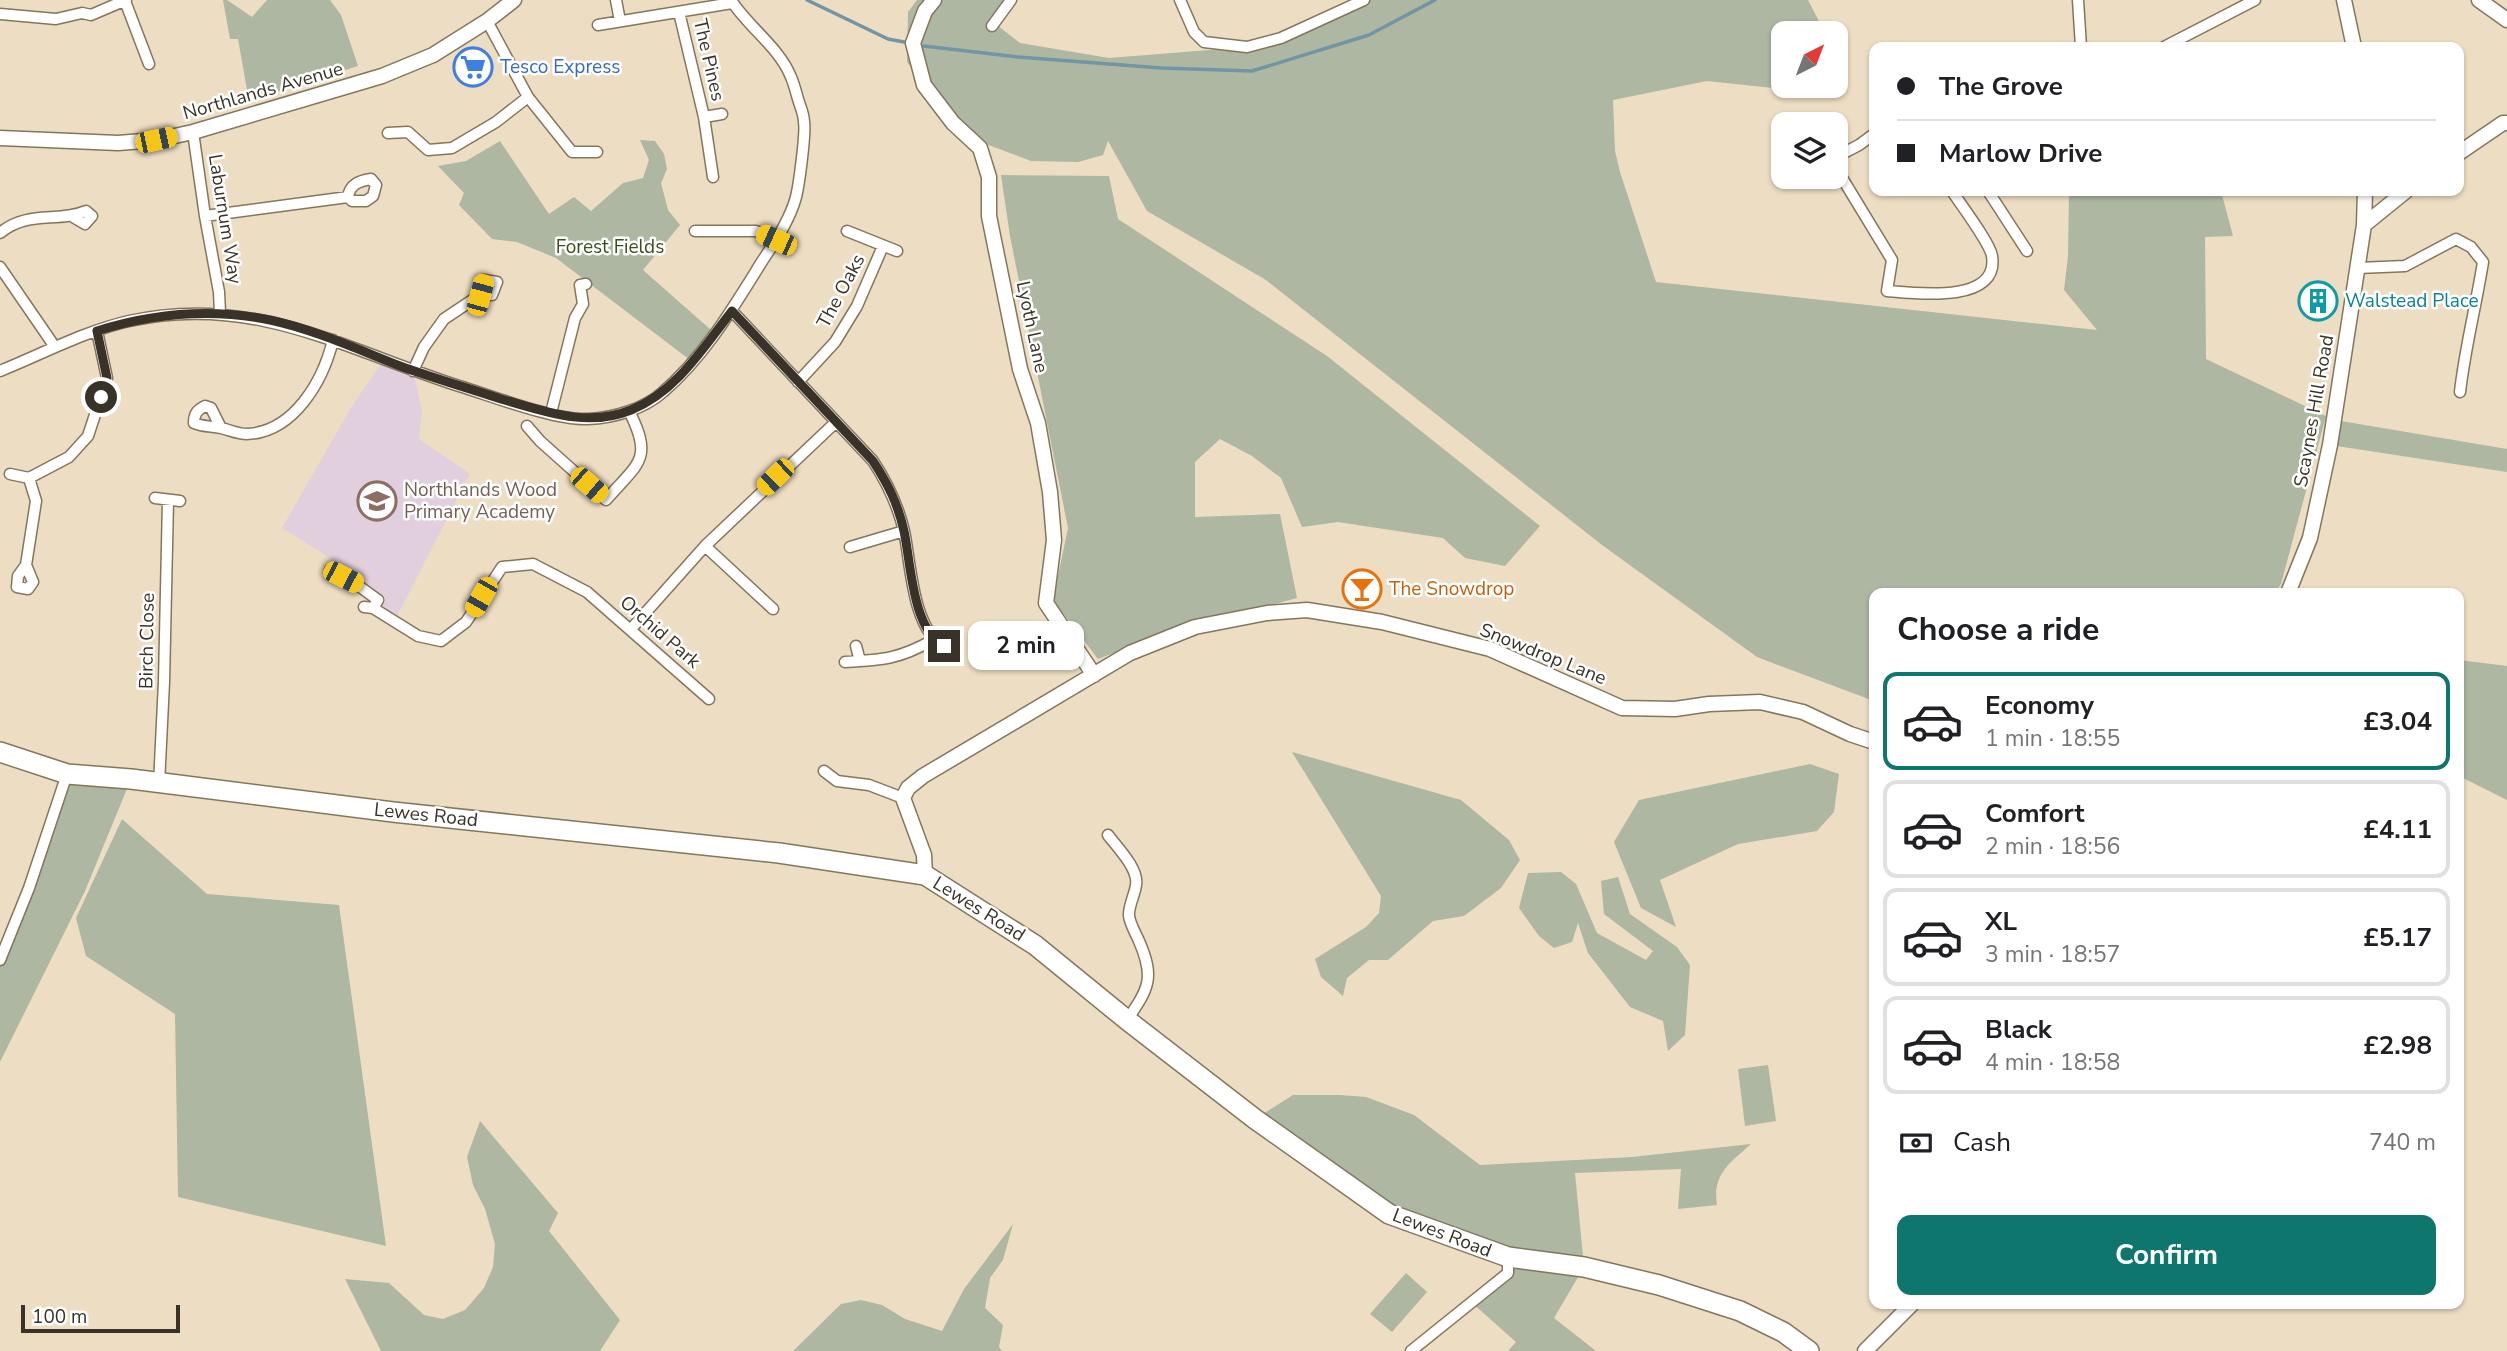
<!DOCTYPE html>
<html lang="en">
<head>
<meta charset="utf-8">
<style>
  body { margin:0; font-family:"Nunito Sans",sans-serif; background:#f6f6f6; color:#202124; height:100vh; display:flex; flex-direction:column; font-size:26px; white-space:nowrap }
  * { box-sizing:border-box; margin:0 }
  p { font-size:23px; color:#757577 }
  .icon { flex:none; width:38px; height:38px; fill:none; stroke:currentColor; stroke-width:2; stroke-linecap:round; stroke-linejoin:round }
  .map { position:relative; flex:1; overflow:hidden }
  .side { position:absolute; left:1869px; top:588px; width:595px; height:721px; display:flex; flex-direction:column; background:#fff; border-radius:14px; box-shadow:0 2px 5px #0004 }
  .side>* { flex:none }
  .hud { position:absolute; left:1869px; top:42px; width:595px; height:154px; border-radius:14px; box-shadow:0 2px 5px #0004; display:grid; align-content:center; height:154px; padding:0 28px; background:#fff }
  .needle { width:46px; rotate:42deg }
  .tools { position:absolute; left:1771px; top:21px; display:grid; gap:14px }
  .tools a { display:grid; place-items:center; width:77px; height:77px; border-radius:14px; background:#fff; box-shadow:0 2px 5px #0004; font-size:35px }
  .scale { position:absolute; left:21px; bottom:18px; width:159px; box-sizing:border-box; padding-left:7px; border:4px solid #383228; border-top:0; font-size:19px; line-height:24px; white-space:nowrap; color:#383228; -webkit-text-stroke:5px #fff; paint-order:stroke }
  .end { position:absolute; width:32px; height:32px; margin:-16px; border:9px solid #383228; background:#fff; box-shadow:0 0 0 4px #fff }
  .from { border-radius:50% }
  .bubble { position:absolute; height:49px; border-radius:14px; background:#fff; box-shadow:0 2px 5px #0004; font-size:23px; font-weight:700; line-height:49px; text-align:center }
  .car { position:absolute; width:21px; height:42px; margin:-21px -10px; border-radius:9px; box-shadow:0 0 5px 2px #0007; background:linear-gradient(#f5c518 24%,#345 0 40%,#f5c518 0 76%,#345 0 86%,#f5c518 0) }
  .hud b { display:flex; align-items:center; gap:24px; height:66px; font-size:26px }
  .hud b+b { border-top:2px solid #e0e0e0 }
  .hud i { width:18px; height:18px; background:#202124 }
  ul { padding:0; list-style:none }
  li { display:flex; align-items:center; gap:21px; height:98px; margin:0 14px 10px; padding:0 14px; border:4px solid #e0e0e0; border-radius:14px }
  li div { flex:1 }
  li b { display:block; font-size:26px }
  li em { font-style:normal; font-weight:700 }
  li.selected { border-color:#0f766e }
  li>.icon { width:63px; height:63px; stroke-width:1.5 }
  h2 { padding:0 28px; font-size:32px; line-height:84px }
  .pay { display:flex; align-items:center; gap:18px; height:77px; padding:0 28px; font-size:26px }
  .pay p { margin-inline-start:auto }
  .action { display:flex; gap:14px; margin-top:auto; padding:14px 28px }
  .action a { flex:1; height:80px; border-radius:14px; background:#0f766e; color:#fff; font-size:28px; font-weight:700; line-height:80px; text-align:center }
  .map>svg:first-child { display:block }
  .education { fill:#e2cfde }
  .green { fill:#adb7a2 }
  .lines { fill:none; stroke-linecap:round; stroke-linejoin:round }
  .stream { stroke:#7295a6; stroke-width:3.5 }
  .street-casing { stroke:#83765d; stroke-width:13 }
  .secondary-casing { stroke:#83765d; stroke-width:17 }
  .highway-casing { stroke:#83765d; stroke-width:22 }
  .street { stroke:#fff; stroke-width:10 }
  .secondary { stroke:#fff; stroke-width:14 }
  .highway { stroke:#fff; stroke-width:19 }
  .route { stroke:#383228; stroke-width:9 }
  .labels { text-anchor:middle; dominant-baseline:central; stroke-width:5; stroke-linejoin:round; paint-order:stroke }
  .street-label { font-size:19px; fill:#383228; stroke:#fff }
  .shop-label { font-size:19px; fill:#366cbe; stroke:#fff; text-anchor:start }
  .park-label { font-size:19px; fill:#3a4d1d; stroke:#fff }
  .culture-label { font-size:19px; fill:#0d838f; stroke:#fff; text-anchor:start }
  .education-label { font-size:19px; fill:#785e54; stroke:#fff; text-anchor:start }
  .food-label { font-size:19px; fill:#c56008; stroke:#fff; text-anchor:start }
</style>
</head>
<body>
<div class="map">
<svg width="2507" height="1351" viewBox="0 0 2507 1351">
  <rect width="100%" height="100%" fill="#edddc3"/>
  <path class="education" d="M384,359L413,371L422,411L419,439L470,474L394,622L378,600L330,570V558L282,528L352,406Z"/>
  <path class="green" d="M223,0H227L252,17L267,0H330L341,15L358,66L249,101L238,39H230Z
    M917,0H1005L993,22L1020,43L1109,58L1247,47L1364,0H1808L1825,33H1783V86H1814L1812,92L1707,81L1613,100L1615,151L1620,172L1656,282L2097,330L2064,290L2068,256L2069,191H2221L2233,236L2205,237L2206,359L2326,416L2281,584L2274,593H1874V701L1757,657L1602,545L1266,280L1147,211L1108,141L1103,155L1078,162L1031,161L970,138L907,62L908,12Z
    M640,140L655,141L664,154L667,169L661,183L668,210L680,225L643,270L711,330L690,360L556,258L517,242L492,239L459,205L464,193L438,166L466,161L500,141L549,214L574,197L591,211L623,183L643,178L649,160Z
    M1001,175L1109,176L1118,219L1327,356L1540,526L1505,566L1465,558L1443,538L1338,522L1302,527L1281,478L1252,456L1220,439L1195,462V517L1280,514L1297,598L1172,631L1098,659L1053,600L1068,528L1010,236Z
    M2335,420L2507,449V472L2330,445Z
    M2459,660L2507,666V800L2459,776Z
    M1292,752L1461,800L1509,840L1520,860L1501,888L1464,916L1433,921L1388,960H1369L1347,978L1343,996L1321,977L1315,959L1366,927L1379,913L1381,896Z
    M1810,764L1839,774L1834,812L1817,831L1738,844L1660,880L1676,927L1641,908L1614,842L1639,800Z
    M67,774L131,779L85,891L0,1062V961Z
    M122,819L207,894L339,905L386,1246L178,1197L175,1014L86,956L76,918Z
    M1561,872L1576,884L1597,933L1646,960L1653,951L1604,914L1601,881L1618,877L1630,914L1677,947L1690,965L1685,1035L1668,1051L1663,1021L1630,1007L1588,953L1578,923L1572,942L1554,948L1539,936L1519,908L1528,873Z
    M1768,1065L1776,1121L1745,1126L1738,1069Z
    M1293,1095H1340L1366,1097L1414,1115L1480,1165L1632,1157L1751,1144C1730,1163 1712,1174 1717,1205L1678,1209L1681,1169L1575,1173L1584,1267L1554,1318L1596,1351H1508L1516,1342L1471,1302L1508,1273L1507,1257L1389,1214L1255,1119Z
    M480,1121L558,1213L549,1231L620,1320L600,1351H381L345,1279L389,1283L424,1315L443,1319L465,1310L484,1288L493,1267L495,1244L485,1209L473,1185L467,1157Z
    M1013,1224L1003,1260L990,1278L985,1308L1003,1325L999,1347L1002,1351H793L841,1304L861,1300L882,1305L905,1319L942,1331L964,1289Z
    M1406,1273L1427,1292L1392,1332L1370,1314Z"/>
  <g class="lines">
    <path class="stream" d="M807,0L888,39L904,42
      M924,46L1018,57L1161,68L1252,71L1369,35L1435,0"/>
    <g class="street-casing">
      <path id="street" d="M616,0L620,21
        M1180,0L1194,32L1204,42L1247,47L1281,38L1364,0
        M2078,0L2081,47
        M125,1L149,64
        M679,12L704,117L713,177
        M0,14L56,19L82,13L91,15L126,0
        M487,21L528,97L572,152H597
        M598,25L732,3
        M992,26L1011,0
        M2164,47L2255,0
        M704,117L722,114
        M193,132L205,216L219,292L220,313
        M388,133L408,132L428,150L452,148L496,122L528,97
        M1836,157L1859,145L1874,134
        M1836,168L1892,260L1887,291C1912,293 2000,305 1992,256C1990,243 1961,205 1952,191
        M1988,191L2027,251
        M205,216L348,197L352,201H366L373,196L376,185L371,179C359,181 350,184 348,197
        M695,231H756L776,240
        M847,231L897,251
        M0,233C28,210 57,223 86,211L92,216L85,224L73,217
        M0,267L55,347
        M2358,268L2405,266L2456,239L2471,247L2483,262C2476,306 2465,348 2460,392
        M732,311L873,461C888,484 898,505 904,531C911,563 912,629 944,646
        M0,371C42,354 85,331 129,321C253,293 346,350 459,386C492,396 556,421 588,419C614,418 644,409 663,392C704,357 733,308 761,263C774,243 790,220 796,197C799,185 806,133 804,122C804,114 800,106 798,99C796,92 794,84 791,77C779,47 748,27 731,0
        M413,371L424,347L444,319L480,295L484,280L497,282L492,295H480
        M798,382L835,342L857,306L883,246
        M551,413L575,318L583,304L580,285L586,284
        M527,426L540,441L606,500C638,463 654,460 629,411
        M221,428L211,408L205,406C197,410 194,414 194,423C203,427 211,426 221,428C230,430 237,434 247,434C294,432 323,381 333,340
        M10,474L29,478
        M155,498L180,501
        M705,546L773,609
        M850,547L904,531
        M26,565L18,576L17,587L28,589L33,582L26,565L36,501L29,478L69,457L88,436L107,378L97,331
        M330,570L356,584L378,600L373,608
        M364,607L373,608L418,636L441,641L466,622L502,567L533,564L587,592L709,699
        M631,629L705,546L836,422
        M856,646L860,661
        M845,662C883,660 899,659 933,640
        M824,771L837,781L869,785L903,798
        M159,784L164,682L168,500
        M1108,835C1117,847 1139,869 1136,885C1135,894 1128,907 1129,916C1130,924 1136,934 1139,941C1155,978 1149,988 1127,1020
        M0,960L29,888L67,774
        M1411,1351L1508,1273V1257"/>
    </g>
    <g class="secondary-casing">
      <path id="secondary" d="M934,0L925,11L913,43L924,85L953,123L980,148L989,177V216L1020,369L1038,423L1050,492L1054,540L1046,603L1094,675
        M2344,0L2354,47
        M2479,0L2507,20
        M0,138L118,143L156,140L193,132L382,76L433,55L487,21L514,0
        M2459,153L2503,123H2507
        M2364,225L2406,191
        M2288,593L2310,538L2330,445L2364,225L2365,191
        M925,875L924,855L903,798L908,788L923,776L1130,653L1195,627L1267,613L1307,610L1382,622L1490,649L1622,708L1675,709L1709,704L1760,702L1803,712L1850,734L1874,742
        M1865,1351L1912,1304"/>
    </g>
    <g class="highway-casing">
      <path id="highway" d="M0,752L67,774L131,779L393,812L779,853L925,875L1035,945L1127,1020L1255,1119L1389,1214L1508,1257L1584,1267L1659,1285L1740,1311L1783,1332L1809,1351"/>
    </g>
    <use href="#street" class="street"/>
    <use href="#secondary" class="secondary"/>
    <use href="#highway" class="highway"/>
  </g>
  <g class="lines">
    <path class="route" d="M101,397L107,378L97,331C154,313 211,308 270,320C313,329 359,350 400,366C433,378 468,388 501,399C544,411 587,428 631,410C676,392 703,348 732,311L873,461C888,484 898,504 904,531C911,563 912,629 944,646"/>
  </g>
  <defs>
    <g id="supermarket-ring" transform="scale(2.0125)"><circle r="9.5" fill="#fff" stroke="#3f7fe0" stroke-width="1.5"/><path d="M-6-5.5h2.5l.6 2H6L4.5 2H-2.5L-4.4-4H-6ZM-1.5 3.2a1.3 1.3 0 1 0 .1 0ZM3 3.2a1.3 1.3 0 1 0 .1 0Z" fill="#3f7fe0"/></g>
    <g id="building-ring" transform="scale(2.0125)"><circle r="9.5" fill="#fff" stroke="#0f9aa8" stroke-width="1.5"/><path d="M-4-6H4V6H1V3H-1V6H-4ZM-2.5-4.3h1.7v1.8h-1.7ZM.8-4.3h1.7v1.8H.8ZM-2.5-1h1.7V.8h-1.7ZM.8-1h1.7V.8H.8Z" fill="#0f9aa8"/></g>
    <g id="school-ring" transform="scale(2.0125)"><circle r="9.5" fill="#fff" stroke="#8d6e63" stroke-width="1.5"/><path d="M0-5L7-2L0 1L-7-2ZM-4 1L0 2.5L4 1V4Q0 6-4 4Z" fill="#8d6e63"/></g>
    <g id="bar-ring" transform="scale(2.0125)"><circle r="9.5" fill="#fff" stroke="#e8710a" stroke-width="1.5"/><path d="M-6-5H6L.8 .8V4.5H3.5V6h-7V4.5H-.8V.8Z" fill="#e8710a"/></g>
  </defs>
  <g fill-rule="evenodd">
    <use href="#supermarket-ring" x="473" y="67"/>
    <use href="#building-ring" x="2318" y="301"/>
    <use href="#school-ring" x="377" y="501"/>
    <use href="#bar-ring" x="1362" y="589"/>
  </g>
  <g class="labels">
    <g class="street-label">
      <text transform="translate(709 60) rotate(77)">The Pines</text>
      <text transform="translate(263 91) rotate(-16)">Northlands Avenue</text>
      <text transform="translate(225 219) rotate(81)">Laburnum Way</text>
      <text transform="translate(841 291) rotate(-62)">The Oaks</text>
      <text transform="translate(1032 327) rotate(78)">Lyoth Lane</text>
      <text transform="translate(2314 411) rotate(-80)">Scaynes Hill Road</text>
      <text transform="translate(660 632) rotate(41)">Orchid Park</text>
      <text transform="translate(147 641) rotate(-89)">Birch Close</text>
      <text transform="translate(1543 654) rotate(22)">Snowdrop Lane</text>
      <text transform="translate(426 815) rotate(6)">Lewes Road</text>
      <text transform="translate(979 909) rotate(32)">Lewes Road</text>
      <text transform="translate(1442 1233) rotate(21)">Lewes Road</text>
    </g>
    <g class="shop-label">
      <text x="500" y="67">Tesco Express</text>
    </g>
    <g class="park-label">
      <text x="610" y="247">Forest Fields</text>
    </g>
    <g class="culture-label">
      <text x="2345" y="301">Walstead Place</text>
    </g>
    <g class="education-label">
      <text x="404" y="490">Northlands Wood<tspan x="404" dy="22">Primary Academy</tspan></text>
    </g>
    <g class="food-label">
      <text x="1389" y="589">The Snowdrop</text>
    </g>
  </g>
</svg>
<div class="tools">
<a><svg class="needle" viewBox="-14 -14 28 28"><path d="M0-13l5 13h-10z" fill="#e53935"/><path d="M0 13l5-13h-10z" fill="#757577"/></svg></a>
<a><svg class="icon" aria-label="layers" viewBox="0 0 24 24"><path d="M12 4l9 5-9 5-9-5zM3 14l9 5 9-5"/></svg></a>
</div>
<div class="scale">100 m</div>
<i class="end from" style="left:101px;top:397px"></i>
<i class="end" style="left:944px;top:646px"></i>
<div class="bubble" style="left:968px;top:621px;width:116px">2 min</div>
<i class="car" style="left:156px;top:140px;rotate:78deg"></i>
<i class="car" style="left:776px;top:240px;rotate:294deg"></i>
<i class="car" style="left:480px;top:295px;rotate:15deg"></i>
<i class="car" style="left:775px;top:477px;rotate:226deg"></i>
<i class="car" style="left:589px;top:485px;rotate:131deg"></i>
<i class="car" style="left:343px;top:577px;rotate:117deg"></i>
<i class="car" style="left:481px;top:597px;rotate:210deg"></i>
<div class="hud">
<b><i class="from"></i>The Grove</b>
<b><i></i>Marlow Drive</b>
</div>
<section class="side">
<h2>Choose a ride</h2>
<ul>
<li class="selected"><svg class="icon" aria-label="car" viewBox="0 0 24 24"><path d="M5 17H2v-5l4-1 3-4h7l3 4 3 1v5h-3M9 17h6M6 11h13"/><circle cx="7" cy="17" r="2"/><circle cx="17" cy="17" r="2"/></svg><div><b>Economy</b><p>1 min · 18:55</p></div><em>£3.04</em></li>
<li><svg class="icon" aria-label="car" viewBox="0 0 24 24"><path d="M5 17H2v-5l4-1 3-4h7l3 4 3 1v5h-3M9 17h6M6 11h13"/><circle cx="7" cy="17" r="2"/><circle cx="17" cy="17" r="2"/></svg><div><b>Comfort</b><p>2 min · 18:56</p></div><em>£4.11</em></li>
<li><svg class="icon" aria-label="car" viewBox="0 0 24 24"><path d="M5 17H2v-5l4-1 3-4h7l3 4 3 1v5h-3M9 17h6M6 11h13"/><circle cx="7" cy="17" r="2"/><circle cx="17" cy="17" r="2"/></svg><div><b>XL</b><p>3 min · 18:57</p></div><em>£5.17</em></li>
<li><svg class="icon" aria-label="car" viewBox="0 0 24 24"><path d="M5 17H2v-5l4-1 3-4h7l3 4 3 1v5h-3M9 17h6M6 11h13"/><circle cx="7" cy="17" r="2"/><circle cx="17" cy="17" r="2"/></svg><div><b>Black</b><p>4 min · 18:58</p></div><em>£2.98</em></li>
</ul>
<div class="pay"><svg class="icon" aria-label="cash" viewBox="0 0 24 24"><path d="M3 7h18v10H3z"/><circle cx="12" cy="12" r="2"/></svg>Cash<p>740 m</p></div>
<div class="action"><a>Confirm</a></div>
</section>
</div>
</body>
</html>
